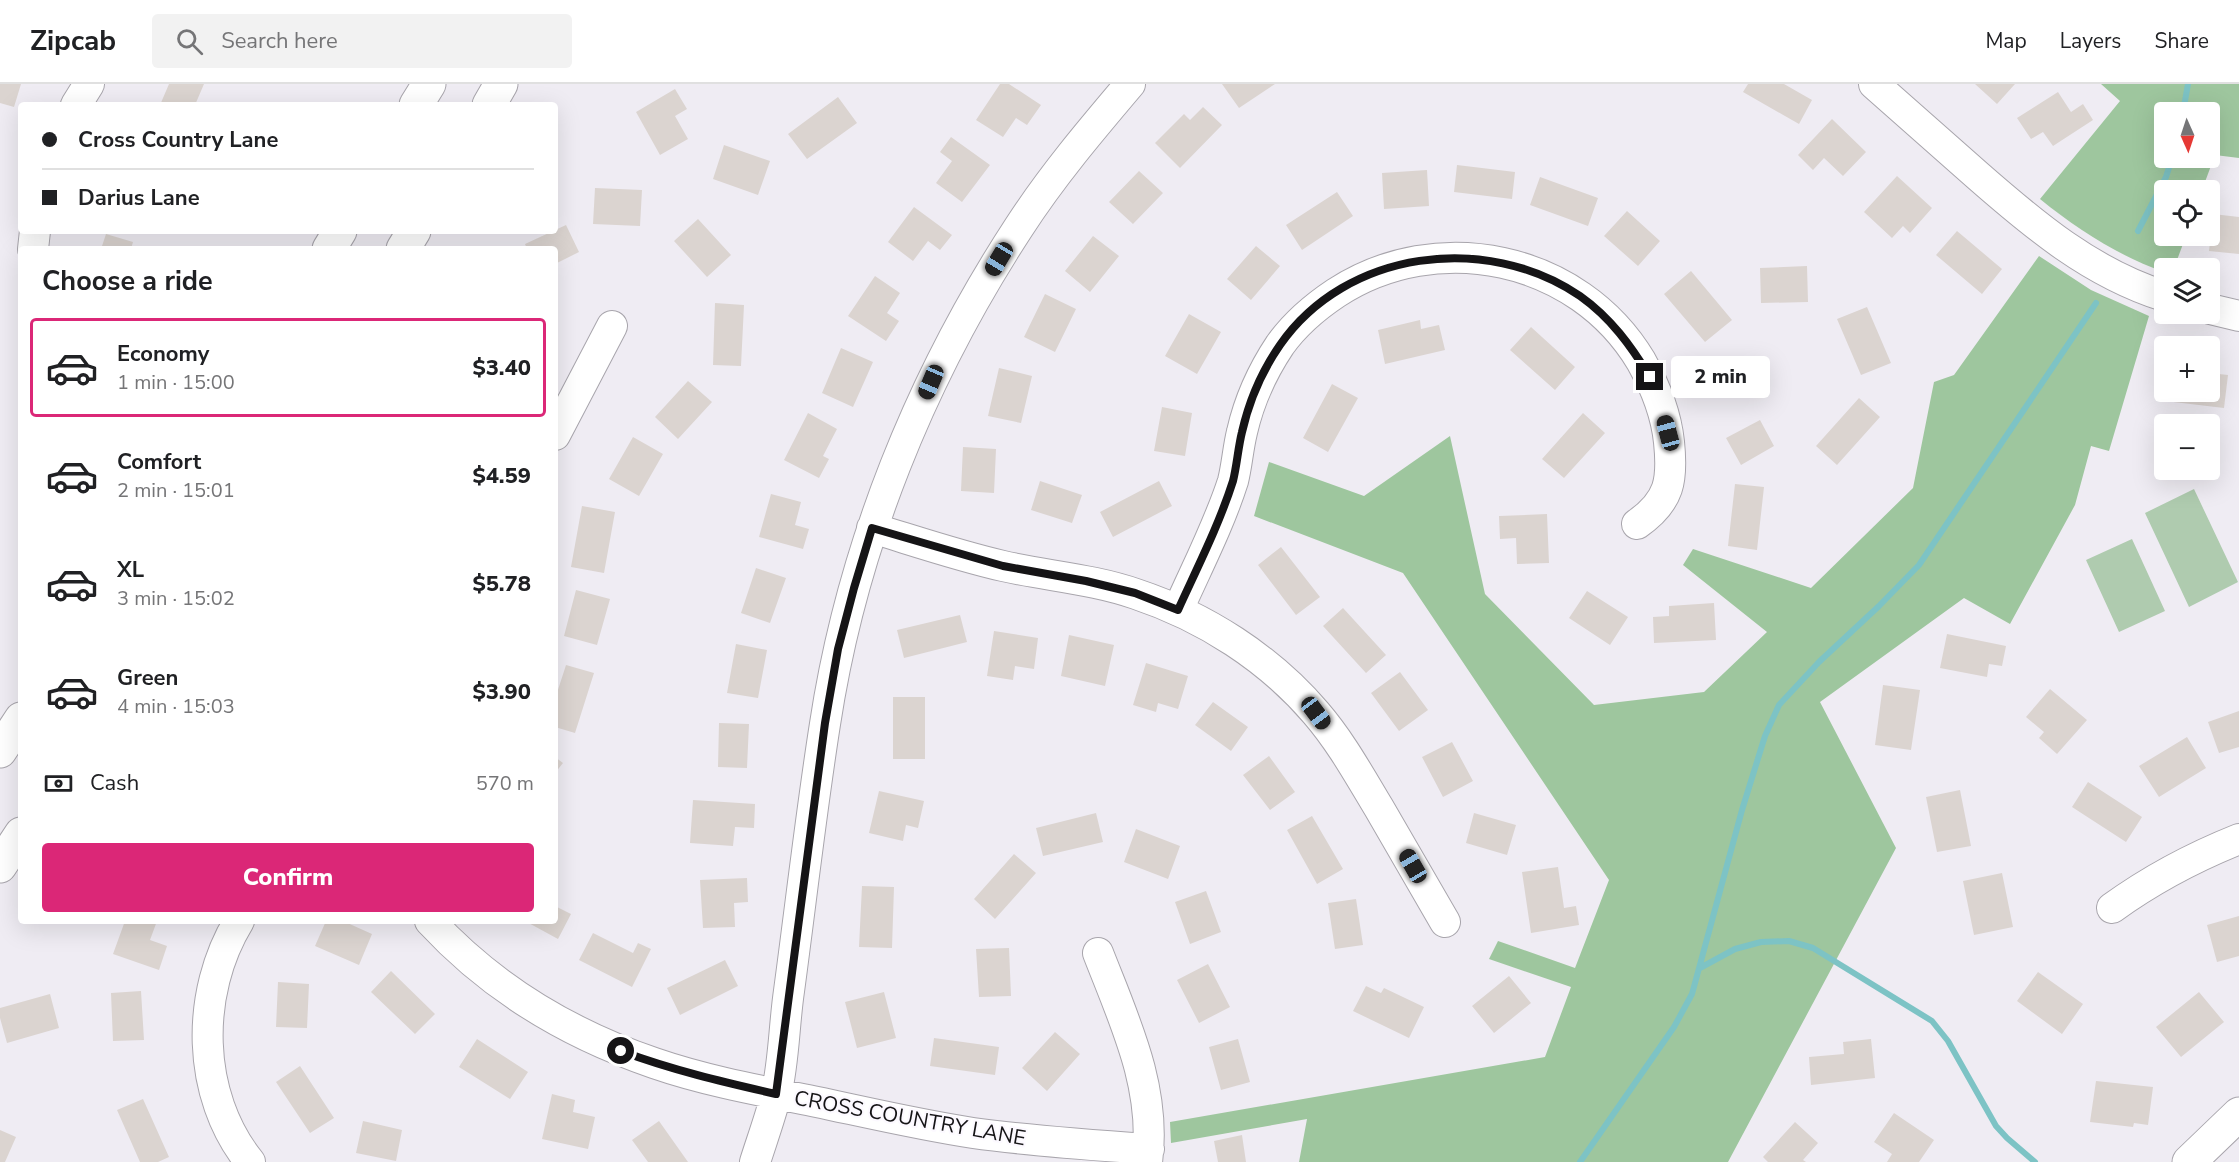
<!DOCTYPE html>
<html lang="en">
<head>
<meta charset="utf-8">
<style>
  body { margin:0; font-family:"Nunito Sans",sans-serif; background:#f2f2f2; color:#202124; height:100vh; display:flex; flex-direction:column; font-size:22px; white-space:nowrap }
  * { box-sizing:border-box; margin:0 }
  p { font-size:20px; color:#757577 }
  .icon { flex:none; width:33px; height:33px; fill:none; stroke:currentColor; stroke-width:2; stroke-linecap:round; stroke-linejoin:round }
  .map { position:relative; flex:1; overflow:hidden }
  .drawer { position:absolute; left:18px; top:162px; width:540px; height:678px; display:flex; flex-direction:column; background:#fff; border-radius:6px; box-shadow:0 6px 24px #0002 }
  .drawer>* { flex:none }
  .guide { position:absolute; left:18px; top:18px; width:540px; height:132px; border-radius:6px; box-shadow:0 6px 24px #0002; display:grid; align-content:center; height:132px; padding:0 24px; background:#fff }
  .needle { width:39px; rotate:177deg }
  .controls { position:absolute; left:2154px; top:18px; display:grid; gap:12px }
  .controls a { display:grid; place-items:center; width:66px; height:66px; border-radius:6px; background:#fff; box-shadow:0 6px 24px #0002; font-size:30px }
  .end { position:absolute; width:27px; height:27px; margin:-14px; border:8px solid #151416; background:#fff; box-shadow:0 0 0 3px #fff }
  .from { border-radius:50% }
  .bubble { position:absolute; height:42px; border-radius:6px; background:#fff; box-shadow:0 6px 24px #0002; font-size:20px; font-weight:800; line-height:42px; text-align:center }
  .car { position:absolute; width:18px; height:36px; margin:-18px -9px; border-radius:8px; box-shadow:0 0 4px 2px #0007; background:linear-gradient(#222 24%,#8ab4d8 0 40%,#222 0 76%,#8ab4d8 0 86%,#222 0) }
  .guide b { display:flex; align-items:center; gap:21px; height:57px; font-size:22px }
  .guide b+b { border-top:2px solid #e0e0e0 }
  .guide i { width:15px; height:15px; background:#202124 }
  ul { padding:0; list-style:none }
  li { display:flex; align-items:center; gap:18px; height:99px; margin:0 12px 9px; padding:0 12px; border:3px solid transparent; border-radius:6px }
  li div { flex:1 }
  li b { display:block; font-size:22px }
  li em { font-style:normal; font-weight:800 }
  li.selected { border-color:#db2777 }
  li>.icon { width:54px; height:54px; stroke-width:1.5 }
  h2 { padding:0 24px; font-size:27px; line-height:72px }
  .pay { display:flex; align-items:center; gap:15px; height:66px; padding:0 24px; font-size:22px }
  .pay p { margin-inline-start:auto }
  .action { display:flex; gap:12px; margin-top:auto; padding:12px 24px }
  .action a { flex:1; height:69px; border-radius:6px; background:#db2777; color:#fff; font-size:24px; font-weight:800; line-height:69px; text-align:center }
  header { display:flex; align-items:center; gap:36px; box-sizing:border-box; height:84px; padding:0 30px; background:#fff; border-bottom:2px solid #e0e0e0 }
  header strong { font-size:28px }
  nav { display:flex; gap:33px; margin-inline-start:auto; font-size:21px }
  .search { width:420px; height:54px; background:#f2f2f2; display:flex; align-items:center; gap:15px; box-sizing:border-box; padding:0 21px; border-radius:6px; color:#757577; font-size:22px }
  .map>svg:first-child { display:block }
  .green { fill:#afcbaf }
  .forest { fill:#9ec69e; fill-rule:evenodd }
  .lines { fill:none; stroke-linecap:round; stroke-linejoin:round }
  .stream { stroke:#7dc3c5; stroke-width:6 }
  .building { fill:#dbd4d0 }
  .minor-casing { stroke:#a8a5ac; stroke-width:32 }
  .major-casing { stroke:#a8a5ac; stroke-width:35 }
  .highway-casing { stroke:#a8a5ac; stroke-width:35 }
  .minor { stroke:#fff; stroke-width:30 }
  .major { stroke:#fff; stroke-width:33 }
  .highway { stroke:#fff; stroke-width:33 }
  .route { stroke:#151416; stroke-width:8 }
  .labels { text-anchor:middle; dominant-baseline:central; stroke-width:4.5; stroke-linejoin:round; paint-order:stroke }
  .street-label { font-size:21px; fill:#151416; stroke:#fcf9ff }
</style>
</head>
<body>
<header>
<strong>Zipcab</strong>
<div class="search"><svg class="icon" aria-label="search" viewBox="0 0 24 24"><circle cx="10" cy="10" r="6"/><path d="M15 15l6 6"/></svg>Search here</div>
<nav><a>Map</a><a>Layers</a><a>Share</a></nav>
</header>
<div class="map">
<svg width="2239" height="1078" viewBox="0 0 2239 1078">
  <rect width="100%" height="100%" fill="#efecf3"/>
  <path class="green" d="M2194,405L2238,498L2189,523L2145,429Z
    M2132,455L2165,527L2119,548L2086,476Z"/>
  <path class="forest" d="M2101,0H2239V74L2215,71L2202,106H2164V152H2186L2174,184H2164V188C2119,172 2078,146 2040,115L2120,17ZM2164,28H2210V74H2164Z
    M2039,172L2091,206L2149,232L2109,367L2091,362L2075,421L2010,540L1964,514L1820,618L1896,764L1728,1078H1299L1307,1035L1171,1059L1170,1038L1545,973L1571,903L1489,875L1498,857L1575,884L1609,796L1403,489L1254,432L1269,378L1364,412L1450,352L1485,510L1594,621L1704,608L1767,548L1683,481L1693,465L1811,504L1913,404L1934,298L1954,291Z"/>
  <g class="lines">
    <path class="stream" d="M2183,28L2188,0
      M2138,147L2166,93L2172,74
      M1700,884L1735,865L1761,858L1789,857L1813,864L1932,937L1948,957L1996,1042L2007,1054L2035,1078
      M1580,1078L1674,943L1692,910L1742,726L1765,652L1779,621L1819,578L1879,522L1919,481L2096,219"/>
  </g>
  <path class="building" d="M0,0H21L14,23L0,19Z
    M169,0H204L195,21H160Z
    M1000,0H1009L1041,21L1027,41L1016,34L1003,53L976,36Z
    M1222,0H1275L1239,24Z
    M1748,0H1784L1812,16L1799,40L1743,8Z
    M1975,0H2015L1997,20Z
    M675,5L687,25L675,32L688,55L660,71L636,28Z
    M2058,8L2071,28L2083,20L2093,36L2053,62L2043,48L2031,55L2017,34Z
    M838,13L857,39L807,75L788,50Z
    M1203,23L1222,41L1180,84L1155,59L1184,30L1190,36Z
    M1832,35L1866,68L1843,92L1824,74L1813,86L1798,71Z
    M951,53L990,81L962,118L936,99L952,77L940,68Z
    M724,61L770,77L758,111L713,95Z
    M1457,81L1515,88L1512,115L1454,108Z
    M1427,86L1429,122L1384,125L1382,89Z
    M1139,87L1163,109L1133,140L1109,118Z
    M1897,92L1932,124L1910,149L1903,142L1892,154L1864,128Z
    M1540,93L1598,114L1588,142L1530,121Z
    M595,104L642,106L640,142L593,140Z
    M1337,108L1353,132L1302,166L1286,141Z
    M914,123L952,151L940,166L928,157L913,177L888,158Z
    M1627,127L1660,157L1638,182L1604,152Z
    M2213,130L2239,133V170L2209,167Z
    M698,135L731,171L707,193L674,157Z
    M566,141L579,168L555,180V165H527L525,160Z
    M1957,147L2002,185L1982,210L1936,171Z
    M106,150L133,158L131,165H101Z
    M1093,152L1119,172L1090,208L1065,187Z
    M1256,162L1280,182L1251,216L1227,195Z
    M1807,182L1808,218L1761,219L1760,184Z
    M1691,187L1732,236L1705,258L1664,210Z
    M875,192L900,209L887,229L899,237L886,257L848,232Z
    M1045,210L1076,225L1055,268L1024,253Z
    M715,219L744,221L741,282L713,281Z
    M1867,223L1891,279L1861,291L1837,235Z
    M1189,230L1221,248L1197,290L1165,272Z
    M1420,236L1421,245L1439,241L1445,266L1385,280L1378,246Z
    M1531,243L1575,283L1555,306L1510,266Z
    M841,264L873,278L853,323L822,309Z
    M999,284L1032,292L1021,339L988,332Z
    M2210,289L2228,291L2224,324L2165,317L2166,308H2210Z
    M688,297L712,318L678,355L655,333Z
    M1332,300L1358,314L1328,368L1303,354Z
    M1859,314L1880,333L1837,381L1816,362Z
    M1162,323L1192,329L1185,372L1154,367Z
    M808,329L837,345L823,372L829,375L819,394L784,376Z
    M1583,329L1605,349L1564,394L1542,375Z
    M1760,336L1774,362L1741,381L1726,354Z
    M633,353L663,370L639,412L609,395Z
    M963,363L996,365L994,409L961,407Z
    M1040,397L1082,411L1072,439L1031,426Z
    M1159,397L1172,422L1113,453L1100,428Z
    M1735,400L1764,403L1757,466L1728,462Z
    M771,410L801,418L795,441L809,445L803,465L759,453Z
    M582,422L615,428L604,489L571,483Z
    M1547,430L1549,479L1517,480L1516,454L1500,455L1499,432Z
    M1281,463L1320,513L1296,531L1258,481Z
    M756,484L786,494L770,539L741,529Z
    M576,506L610,515L597,561L564,552Z
    M1587,507L1628,533L1610,561L1569,534Z
    M1714,519L1716,556L1654,559L1653,533L1669,532V522Z
    M1343,524L1386,571L1366,589L1323,542Z
    M960,531L967,558L904,574L897,546Z
    M994,547L1038,554L1034,585L1015,582L1013,596L987,592Z
    M1947,550L2006,562L2002,582L1989,580L1987,593L1940,584Z
    M1069,551L1114,561L1105,602L1061,592Z
    M736,560L767,566L758,614L727,609Z
    M1146,579L1188,592L1178,625L1158,619L1156,628L1133,621Z
    M566,581L594,589L575,649L555,643V615Z
    M1400,588L1428,626L1399,647L1371,609Z
    M1883,601L1920,606L1911,666L1875,661Z
    M2050,605L2087,636L2057,670L2039,654L2044,648L2026,633Z
    M893,613H925V675H893Z
    M1213,618L1248,643L1231,667L1195,641Z
    M2239,627V663L2219,669L2208,638Z
    M719,639L749,640L747,684L718,683Z
    M2187,653L2206,684L2159,713L2139,682Z
    M1452,658L1473,697L1443,713L1422,673Z
    M1269,672L1295,708L1270,726L1243,691Z
    M555,673L563,679L555,689Z
    M2088,698L2142,733L2126,758L2072,723Z
    M1960,706L1971,762L1937,768L1926,713Z
    M879,707L924,717L918,744L906,741L903,757L869,749Z
    M693,716L755,720L754,744L735,743L733,762L690,759Z
    M1096,729L1103,758L1043,772L1036,744Z
    M1474,729L1516,741L1507,771L1466,759Z
    M1312,732L1343,785L1317,800L1287,746Z
    M1136,745L1180,762L1168,795L1124,778Z
    M1014,770L1036,789L995,835L974,815Z
    M1558,783L1564,824L1576,822L1579,841L1531,849L1522,788Z
    M2002,789L2013,843L1974,851L1963,797Z
    M747,794L748,818L734,819L735,843L703,844L700,796Z
    M862,802L894,803L892,864L859,863Z
    M1206,807L1221,848L1190,860L1175,818Z
    M1356,815L1363,861L1335,865L1328,819Z
    M555,822L571,830L558,855L525,837H555Z
    M2239,832V872L2217,878L2207,841Z
    M125,837H157L150,856L167,862L159,886L113,870Z
    M326,837H343L372,850L359,881L315,862Z
    M593,849L633,869L638,859L651,865L632,903L579,876Z
    M1009,864L1011,912L979,913L976,865Z
    M725,876L738,902L680,931L667,904Z
    M1208,880L1230,923L1199,939L1177,896Z
    M391,887L435,930L415,950L371,908Z
    M2038,888L2083,920L2062,950L2017,917Z
    M1509,892L1531,919L1494,949L1472,922Z
    M278,898L309,900L307,944L276,943Z
    M1366,902L1381,909L1384,904L1424,923L1409,954L1353,927Z
    M141,907L144,956L113,957L111,909Z
    M884,908L896,954L857,964L845,918Z
    M2199,908L2224,938L2181,973L2156,943Z
    M50,910L59,944L7,959L0,934V924Z
    M1055,948L1080,970L1047,1007L1022,984Z
    M934,954L999,963L995,991L930,982Z
    M477,955L528,988L510,1015L459,983Z
    M1238,955L1250,998L1221,1006L1209,963Z
    M1871,955L1875,994L1811,1001L1809,973L1844,970L1843,958Z
    M300,982L334,1034L310,1049L276,998Z
    M2096,997L2153,1003L2148,1041L2134,1039L2133,1043L2090,1038Z
    M552,1010L575,1016L573,1028L595,1033L588,1065L542,1055Z
    M143,1015L169,1073L158,1078H140L117,1026Z
    M1894,1029L1934,1056L1919,1078H1887L1892,1070L1874,1058Z
    M363,1037L402,1046L396,1077L356,1069Z
    M659,1037L688,1078H648L632,1056Z
    M1795,1038L1818,1059L1803,1076L1806,1078H1768L1763,1073Z
    M0,1046L16,1053L5,1078H0Z
    M1242,1051L1246,1078H1218L1214,1057Z"/>
  <g class="lines">
    <g class="minor-casing">
      <path id="minor" d="M1874,0C1908,30 1943,61 1977,91C2034,141 2091,189 2164,212
        M76,21L89,0
        M33,165L35,147
        M2210,225L2239,232
        M555,351L612,242
        M872,444C915,457 959,472 1003,482C1047,492 1093,495 1136,510C1205,533 1269,574 1316,629C1341,658 1359,691 1379,724C1401,762 1423,800 1445,838
        M1178,526C1197,483 1219,441 1233,397C1237,381 1238,364 1242,348C1249,317 1262,288 1280,261C1295,240 1315,223 1336,209C1437,143 1578,172 1641,277C1655,302 1666,329 1669,358C1673,396 1670,417 1637,440
        M2112,824C2152,795 2194,773 2239,755
        M239,837C195,909 196,1011 250,1078
        M430,837C491,903 569,950 654,979C706,997 762,1007 817,1018C869,1029 920,1041 973,1049C1031,1057 1090,1061 1149,1065
        M1098,869C1124,936 1157,1004 1147,1078
        M755,1078C762,1056 770,1034 776,1011C784,978 784,941 789,907C801,818 811,729 825,640C852,463 921,293 1019,143C1052,92 1091,46 1130,0"/>
    </g>
    <g class="major-casing">
      <path id="major" d="M2189,1078L2239,1030"/>
    </g>
    <g class="highway-casing">
      <path id="highway" d="M416,21L429,0
        M489,21L501,0
        M329,165L340,147
        M403,165L414,147
        M0,667L21,635
        M0,782L21,750"/>
    </g>
    <use href="#minor" class="minor"/>
    <use href="#major" class="major"/>
    <use href="#highway" class="highway"/>
  </g>
  <g class="lines">
    <path class="route" d="M621,967C672,986 723,998 776,1010L825,639L838,565L854,504L872,444L1003,482L1086,497L1135,509L1178,526C1197,484 1219,441 1233,397C1237,381 1238,364 1242,348C1249,317 1262,287 1280,261C1346,166 1486,148 1580,212C1611,234 1631,262 1650,293"/>
  </g>
  <g class="labels">
    <g class="street-label">
      <text transform="translate(910 1034) rotate(10)">CROSS COUNTRY LANE</text>
    </g>
  </g>
</svg>
<div class="controls">
<a><svg class="needle" viewBox="-14 -14 28 28"><path d="M0-13l5 13h-10z" fill="#e53935"/><path d="M0 13l5-13h-10z" fill="#757577"/></svg></a>
<a><svg class="icon" aria-label="locate" viewBox="0 0 24 24"><circle cx="12" cy="12" r="6"/><path d="M12 2v4M12 18v4M2 12h4M18 12h4"/></svg></a>
<a><svg class="icon" aria-label="layers" viewBox="0 0 24 24"><path d="M12 4l9 5-9 5-9-5zM3 14l9 5 9-5"/></svg></a>
<a>+</a>
<a>−</a>
</div>
<i class="end from" style="left:621px;top:967px"></i>
<i class="end" style="left:1650px;top:293px"></i>
<div class="bubble" style="left:1671px;top:272px;width:99px">2 min</div>
<i class="car" style="left:999px;top:175px;rotate:211deg"></i>
<i class="car" style="left:931px;top:298px;rotate:203deg"></i>
<i class="car" style="left:1668px;top:349px;rotate:345deg"></i>
<i class="car" style="left:1316px;top:629px;rotate:143deg"></i>
<i class="car" style="left:1413px;top:782px;rotate:330deg"></i>
<div class="guide">
<b><i class="from"></i>Cross Country Lane</b>
<b><i></i>Darius Lane</b>
</div>
<section class="drawer">
<h2>Choose a ride</h2>
<ul>
<li class="selected"><svg class="icon" aria-label="car" viewBox="0 0 24 24"><path d="M5 17H2v-5l4-1 3-4h7l3 4 3 1v5h-3M9 17h6M6 11h13"/><circle cx="7" cy="17" r="2"/><circle cx="17" cy="17" r="2"/></svg><div><b>Economy</b><p>1 min · 15:00</p></div><em>$3.40</em></li>
<li><svg class="icon" aria-label="car" viewBox="0 0 24 24"><path d="M5 17H2v-5l4-1 3-4h7l3 4 3 1v5h-3M9 17h6M6 11h13"/><circle cx="7" cy="17" r="2"/><circle cx="17" cy="17" r="2"/></svg><div><b>Comfort</b><p>2 min · 15:01</p></div><em>$4.59</em></li>
<li><svg class="icon" aria-label="car" viewBox="0 0 24 24"><path d="M5 17H2v-5l4-1 3-4h7l3 4 3 1v5h-3M9 17h6M6 11h13"/><circle cx="7" cy="17" r="2"/><circle cx="17" cy="17" r="2"/></svg><div><b>XL</b><p>3 min · 15:02</p></div><em>$5.78</em></li>
<li><svg class="icon" aria-label="car" viewBox="0 0 24 24"><path d="M5 17H2v-5l4-1 3-4h7l3 4 3 1v5h-3M9 17h6M6 11h13"/><circle cx="7" cy="17" r="2"/><circle cx="17" cy="17" r="2"/></svg><div><b>Green</b><p>4 min · 15:03</p></div><em>$3.90</em></li>
</ul>
<div class="pay"><svg class="icon" aria-label="cash" viewBox="0 0 24 24"><path d="M3 7h18v10H3z"/><circle cx="12" cy="12" r="2"/></svg>Cash<p>570 m</p></div>
<div class="action"><a>Confirm</a></div>
</section>
</div>
</body>
</html>
